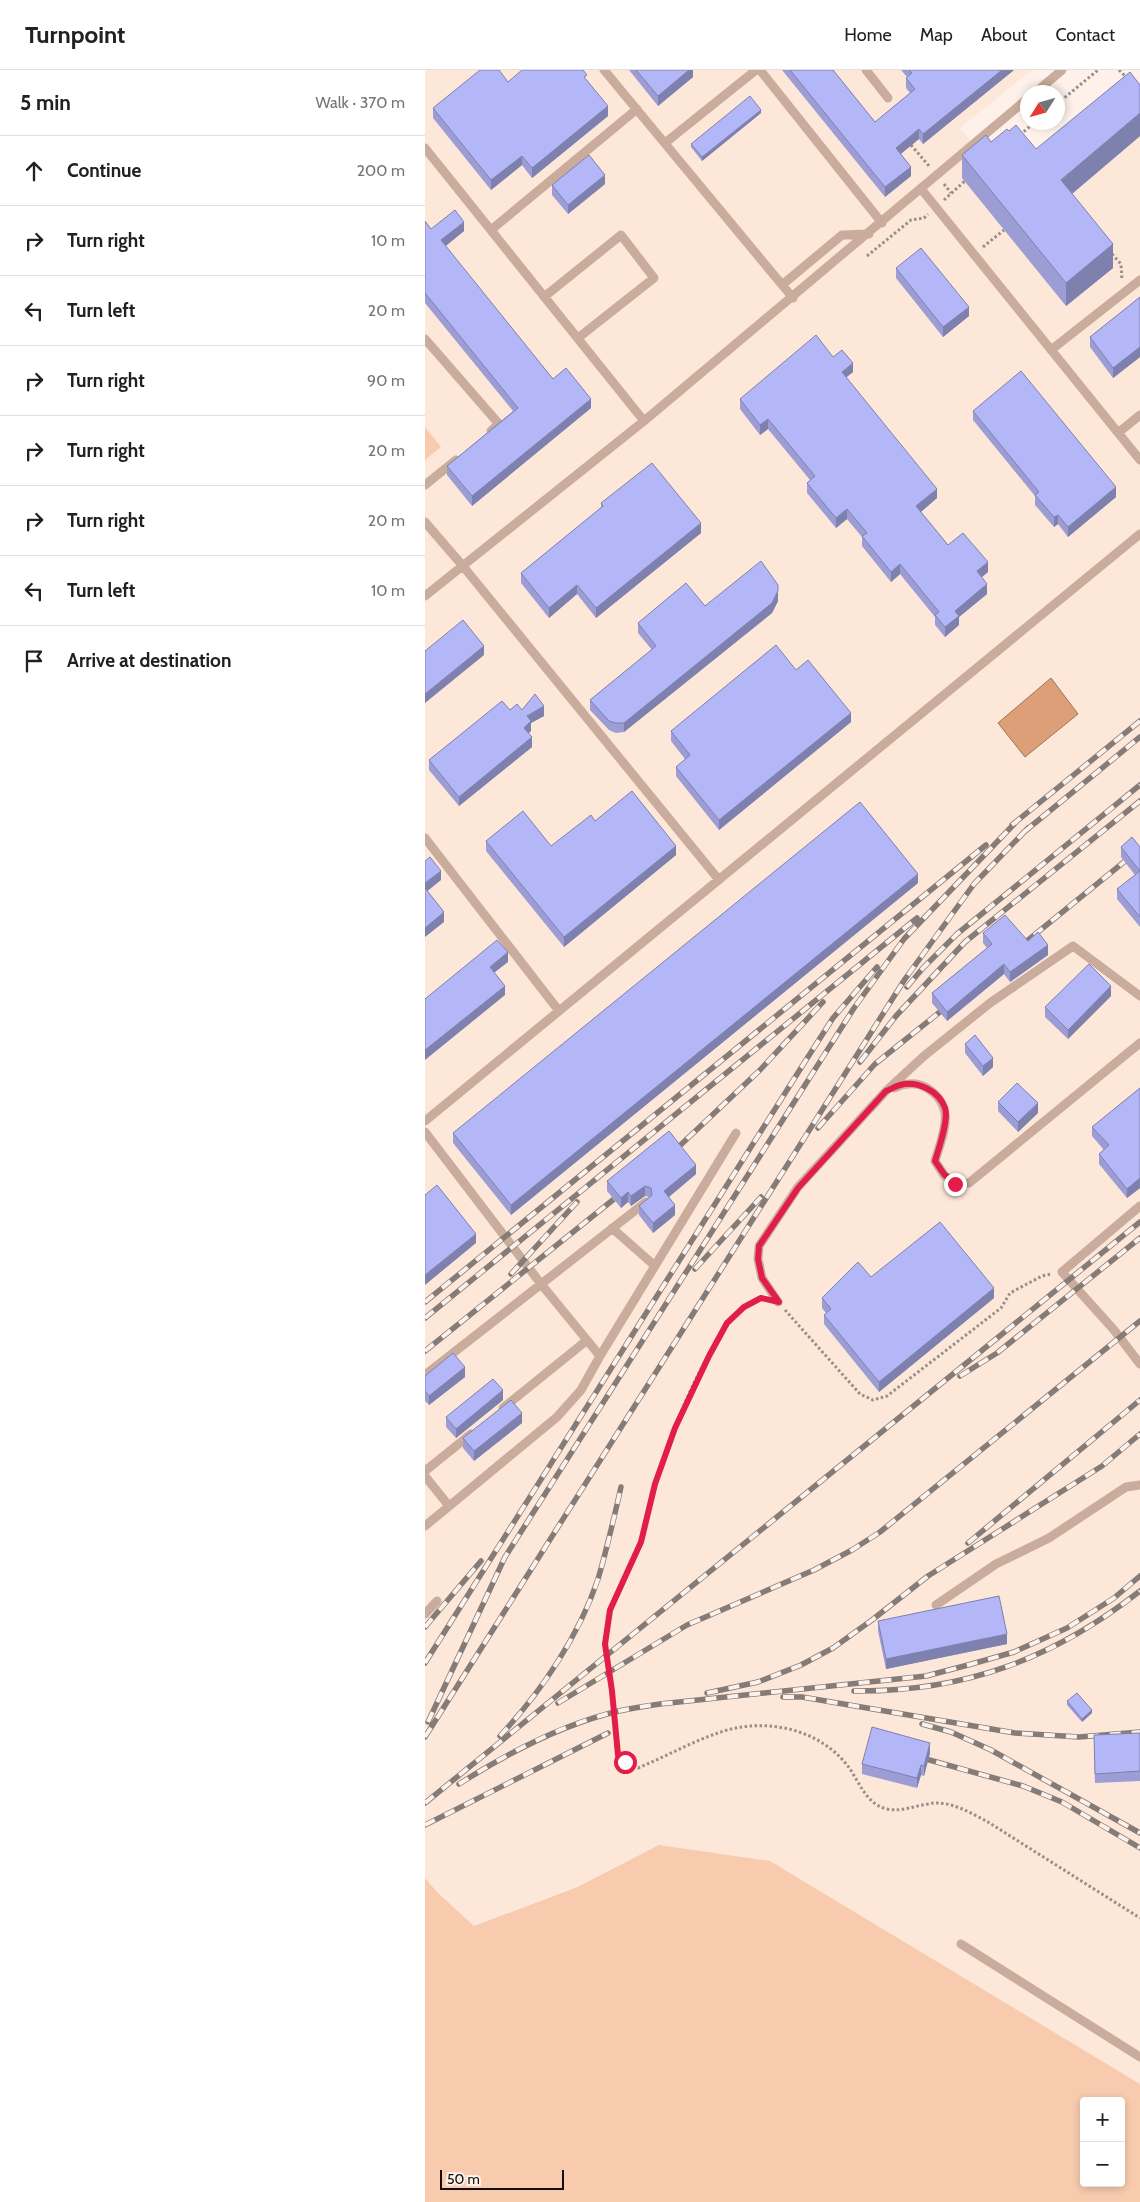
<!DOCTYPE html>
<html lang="en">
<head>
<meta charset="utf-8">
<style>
  body { margin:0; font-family:Cabin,sans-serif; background:#f6f6f6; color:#202124 }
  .controls { position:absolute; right:15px; bottom:15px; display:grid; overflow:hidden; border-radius:5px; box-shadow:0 2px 8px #0003 }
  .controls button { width:45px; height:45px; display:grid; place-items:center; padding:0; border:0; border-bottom:1px solid #e0e0e0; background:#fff; color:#202124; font:25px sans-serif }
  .compass { position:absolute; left:595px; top:15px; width:45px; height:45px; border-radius:50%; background:#fff; box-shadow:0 2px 8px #0003; rotate:233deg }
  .scale { position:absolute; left:15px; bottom:12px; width:124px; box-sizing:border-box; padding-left:5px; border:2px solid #130e0b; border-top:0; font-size:14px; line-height:18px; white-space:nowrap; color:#130e0b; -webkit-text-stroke:4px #fdf1ea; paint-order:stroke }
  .stop { position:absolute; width:15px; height:15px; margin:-11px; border:4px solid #e11d48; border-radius:50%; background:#fff }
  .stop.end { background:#e11d48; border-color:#fff; box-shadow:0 1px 5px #0008 }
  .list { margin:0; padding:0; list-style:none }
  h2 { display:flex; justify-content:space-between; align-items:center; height:65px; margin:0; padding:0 20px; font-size:21px }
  h2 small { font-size:16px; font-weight:400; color:#757577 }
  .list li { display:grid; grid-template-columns:32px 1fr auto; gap:15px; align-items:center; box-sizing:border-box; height:70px; padding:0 20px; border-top:1px solid #e0e0e0 }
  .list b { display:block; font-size:19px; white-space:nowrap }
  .list em { font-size:16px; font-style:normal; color:#757577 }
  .icon { flex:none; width:28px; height:28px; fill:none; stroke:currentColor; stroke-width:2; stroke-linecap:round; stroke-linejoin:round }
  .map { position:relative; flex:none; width:715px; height:2132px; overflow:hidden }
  header { display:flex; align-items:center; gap:30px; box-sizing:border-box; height:70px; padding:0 25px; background:#fff; border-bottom:1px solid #e0e0e0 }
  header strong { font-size:24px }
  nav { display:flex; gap:28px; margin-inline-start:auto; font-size:18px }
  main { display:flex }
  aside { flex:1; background:#fff }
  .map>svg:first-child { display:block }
  .built { fill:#fde7d9 }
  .green { fill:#f8cbae; fill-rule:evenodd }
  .water { fill:#dc9f77; stroke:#a07457 }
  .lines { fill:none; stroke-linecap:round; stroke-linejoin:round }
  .path { stroke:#978e89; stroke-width:3; stroke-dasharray:2.5 2.5; stroke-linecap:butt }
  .service { stroke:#c9ac9b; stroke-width:9 }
  .rail-casing { stroke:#857c77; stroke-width:5.5 }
  .rail { stroke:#fdf1ea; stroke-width:4; stroke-dasharray:11; stroke-linecap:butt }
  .wall { fill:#9b9dd4 }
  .shaded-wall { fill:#7e80ad }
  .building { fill:#b4b7f7; stroke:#7e80ad }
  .route { stroke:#e11d48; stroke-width:6 }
</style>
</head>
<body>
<header>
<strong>Turnpoint</strong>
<nav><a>Home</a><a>Map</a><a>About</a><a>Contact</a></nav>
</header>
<main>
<aside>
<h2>5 min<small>Walk · 370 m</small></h2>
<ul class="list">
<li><svg class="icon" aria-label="ahead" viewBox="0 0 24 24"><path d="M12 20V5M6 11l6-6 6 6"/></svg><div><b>Continue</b></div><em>200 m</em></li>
<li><svg class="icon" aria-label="right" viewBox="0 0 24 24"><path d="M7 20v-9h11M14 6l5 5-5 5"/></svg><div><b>Turn right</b></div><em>10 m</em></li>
<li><svg class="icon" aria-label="left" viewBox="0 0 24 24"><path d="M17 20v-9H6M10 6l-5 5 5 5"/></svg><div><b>Turn left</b></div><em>20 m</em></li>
<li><svg class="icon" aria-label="right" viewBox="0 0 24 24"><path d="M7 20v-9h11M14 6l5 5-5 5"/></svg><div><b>Turn right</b></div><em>90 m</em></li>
<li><svg class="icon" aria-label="right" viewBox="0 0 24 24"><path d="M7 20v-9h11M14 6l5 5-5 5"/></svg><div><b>Turn right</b></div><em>20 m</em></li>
<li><svg class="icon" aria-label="right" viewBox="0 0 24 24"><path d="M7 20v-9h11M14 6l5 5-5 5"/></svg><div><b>Turn right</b></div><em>20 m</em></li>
<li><svg class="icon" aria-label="left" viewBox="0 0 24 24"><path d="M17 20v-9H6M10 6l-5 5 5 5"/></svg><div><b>Turn left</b></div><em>10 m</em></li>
<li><svg class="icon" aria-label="arrive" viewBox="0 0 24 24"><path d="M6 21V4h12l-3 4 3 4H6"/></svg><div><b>Arrive at destination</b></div></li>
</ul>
</aside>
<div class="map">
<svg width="715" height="2132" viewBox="0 0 715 2132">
  <rect width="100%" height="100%" fill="#fdf1ea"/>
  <path class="built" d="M0,0H607L535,58L566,95L611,102L715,38V2014L649,1975L234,1775L152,1816L49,1856L12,1822L0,1808Z"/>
  <path class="green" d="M0,357L16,377L0,390Z
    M234,1775L345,1791L715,2014V2132H0V1808L12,1822L49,1856L152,1817ZM659,2031H696V2113H659Z"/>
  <path class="water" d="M626,608L653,644L600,687L573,653Z"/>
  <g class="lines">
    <path class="path" d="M694,0L703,9
      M632,34L673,0
      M595,65L610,52
      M486,75L504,96
      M519,114L526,123
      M519,130L542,109
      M558,177L579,160
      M687,184L696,194L697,210
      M442,186L486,150L499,148L503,144
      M338,1229C293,1233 242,1373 230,1413C225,1433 223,1454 216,1473C202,1510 184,1528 180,1572C179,1587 185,1605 187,1620C190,1642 191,1663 193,1685L200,1692L213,1698C240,1687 266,1672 293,1663C337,1647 392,1657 422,1695C434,1710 440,1734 462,1739C476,1742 489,1736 503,1734C523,1729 546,1743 563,1752L715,1848
      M360,1240L435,1324L448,1330L462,1326L576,1238L585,1223L617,1206L626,1204"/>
    <path class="service" d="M179,0L368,228
      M335,0L457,153
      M441,0L463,28
      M611,22L637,0
      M240,73L331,0
      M0,78L219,351
      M497,120L715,390
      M66,160L212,39
      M357,215L417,165L444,164
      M119,227L196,165L229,208L153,268
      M0,269L74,354L66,361
      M626,280L715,210
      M693,363L715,345
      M0,415L31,390
      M0,452L37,495L294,810
      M0,526L219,351L602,29
      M0,768L134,941
      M469,1018C479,1013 492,1012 502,1018C532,1037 518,1063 510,1091L519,1105L530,1114L544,1113L715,973
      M0,1051L715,464
      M0,1062L116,1214L175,1286
      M715,1136L637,1202L689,1260L715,1294
      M187,1158L230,1196
      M353,1232L337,1208L333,1189L334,1176L373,1117L461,1021L499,986L565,933L648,876L715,926
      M0,1305L221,1132
      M78,1338L161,1271
      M0,1401L46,1364
      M0,1406L24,1436
      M0,1456L132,1347L156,1320L175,1286L311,1063
      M511,1535L571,1494L624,1468L701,1417L715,1415
      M0,1544L12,1531
      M536,1874L715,1987"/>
    <g class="rail-casing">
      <path id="rail" d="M587,755L715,651
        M599,762L715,667
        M592,879L715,779
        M482,917L498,898L532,864L715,715
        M435,992L471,946L540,872L715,731
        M393,1058L450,994L526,933
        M246,1084L335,1000L398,932
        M270,1199L336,1127
        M86,1204L152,1132
        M0,1232L561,775
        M0,1248L492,848
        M0,1281L199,1121
        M535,1306L572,1283L715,1168
        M543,1473L715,1330
        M0,1557L56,1491
        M0,1593L381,990L408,948L452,897
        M429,1621C540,1622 628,1589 715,1521
        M282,1623L333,1612L376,1595L408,1578L447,1550L503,1506L677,1396L715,1364
        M358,1627H377L590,1663L654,1667L715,1662
        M133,1633L262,1555L389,1500L427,1480L455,1462L715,1251
        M3,1652L80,1487L429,938L479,869L592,751
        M497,1654L526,1662L566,1680L715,1763
        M75,1666C116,1622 154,1566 173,1509C182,1479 189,1448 196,1417
        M0,1667L480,909L549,814L603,758
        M490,1686L598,1716L637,1732L715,1778
        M34,1714C83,1683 137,1654 194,1641C207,1638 221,1636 235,1634L501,1606L543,1595L589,1582L642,1558L689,1528L715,1506
        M0,1733L715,1152
        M0,1755L183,1663"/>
    </g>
    <use href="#rail" class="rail"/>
  </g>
  <path class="wall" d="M204,0H268V7L233,36Z
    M357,0H408L450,52L485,23L481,18V8L482,7L476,0H589L498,74L494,69L475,84L486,106L460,127Z
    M162,10L183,46L107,108L97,95L66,120L8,48V38L83,12Z
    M336,43L277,91L266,77V74Z
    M584,61L611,79L715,66L647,124L688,198L641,236L537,108V85L566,72Z
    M180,114L143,144L127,125V115Z
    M0,151L6,159L39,161L20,176L128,309L166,338L47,436L22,405V396L88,341L0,233Z
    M471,198L544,246L518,267L471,208Z
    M715,227V287L688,308L665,277V267Z
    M408,287L428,302L421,307L512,428L496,442L523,475L563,502L557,507L562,524L534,547V555L520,567L510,555V547L475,504L466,512L437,476V467L422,449L411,458L382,423V413L385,410L343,359L335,365L315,339V329Z
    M548,341L691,427L643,467L633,454L629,457L610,435V426L548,350Z
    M176,433L276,463L171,548L152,524L124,548L96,513V503L176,438Z
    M353,531L347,543L199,662L191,663L184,660L165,640V630L227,580L213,563V553L280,536Z
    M371,600L426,652L294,760L251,706V697L260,689L246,671V661Z
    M85,640L119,646L106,653V661L104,663L107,677L34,736L4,700V690Z
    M170,751L251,785L139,877L61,781V771L126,776Z
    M696,777H715V857L692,829V819L710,805L696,787Z
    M493,813L86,1145L28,1073V1063Z
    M558,863L603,871L623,885L585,912L579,904L522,951L507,933V923L562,878L558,873Z
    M686,926L643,969L620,947V937Z
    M540,974L568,997L558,1006L540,983Z
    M715,1018V1118L702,1128L674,1094V1084L679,1080L667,1066V1057Z
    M573,1032L613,1043L593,1062L573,1041Z
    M271,1104L244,1127L250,1145L228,1163L214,1145V1136L224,1127L220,1126L206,1136L203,1132L196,1138L182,1121V1111Z
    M446,1207L569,1228L454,1322L399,1254V1245L401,1243L397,1238V1228Z
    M0,1306L40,1307L4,1335L0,1331Z
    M78,1330L31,1368L21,1357V1347Z
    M97,1353L49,1391L38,1378V1368Z
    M453,1551L582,1574L461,1599L453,1561Z
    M642,1631L667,1643L657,1652L642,1635Z
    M715,1663V1711L670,1713L669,1674Z
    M505,1683L499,1706L496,1705L492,1718L437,1704V1694Z"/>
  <path class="shaded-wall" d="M264,0H268V7L233,36V26Z
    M577,0H589L498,74V64Z
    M183,36V46L107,108V98Z
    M336,40V43L277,91V87Z
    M715,43V66L636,133V110Z
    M494,59V69L471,88V78Z
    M97,86V95L66,120V110Z
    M486,97V106L460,127V117Z
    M180,105V114L143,144V135Z
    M39,152V161L16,180V170Z
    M688,174V198L641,236V213Z
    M544,237V246L518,267V257Z
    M715,277V287L688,308V298Z
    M428,293V302L417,311V302Z
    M166,329V338L47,436V426Z
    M343,349V359L335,365V355Z
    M691,417V427L643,467V457Z
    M512,419V428L491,446V436Z
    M422,439V449L411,458V448Z
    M633,445V454L629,457V447Z
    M276,453V463L171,548V538Z
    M563,492V502L552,511V501Z
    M475,494V504L466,512V502Z
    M562,514V524L534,547V555L520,567V557L530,541Z
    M152,515V524L124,548V538Z
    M353,521V531L347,543L199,662V653Z
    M59,576V585L0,633V624Z
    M119,636V646L106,653V661L99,667V658L102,646Z
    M426,643V652L294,760V750Z
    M107,667V677L34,736V727Z
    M251,776V785L139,877V867Z
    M16,801V810L0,823V813Z
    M493,804V813L86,1145V1135Z
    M19,842V852L0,867V858Z
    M623,875V885L585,912V902Z
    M83,882V892L65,906V897Z
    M579,894V904L522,951V942Z
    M80,916V925L0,990V980Z
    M686,916V926L643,969V960Z
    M568,988V997L558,1006V996Z
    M613,1033V1043L593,1062V1052Z
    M271,1095V1104L239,1131V1121Z
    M715,1108V1118L702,1128V1119Z
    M220,1116V1126L206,1136V1126Z
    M203,1122V1132L196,1138V1128Z
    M250,1135V1145L228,1163V1153Z
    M51,1164V1173L0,1215V1205Z
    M569,1218V1228L454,1322V1312Z
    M40,1297V1307L4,1335V1326Z
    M78,1320V1330L31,1368V1359Z
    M97,1343V1353L49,1391V1381Z
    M582,1564V1574L461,1599V1589Z
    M667,1640V1643L657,1652V1649Z
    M505,1673V1683L499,1706V1696Z
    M496,1695V1705L492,1718V1708Z"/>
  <path class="building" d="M55,0H74L83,12L97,0H158L162,5L159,7L183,36L107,98L97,86L66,110L8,38Z
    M211,0H264L233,26Z
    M365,0H408L450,52L490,19L481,8L487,3L484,0H577L498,64L494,59L471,78L486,97L460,117Z
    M705,2L715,15V43L636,110L688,174L641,213L537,85L561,65L566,72L582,59L584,61L591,55L611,79Z
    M325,26L336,40L277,87L266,74Z
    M164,85L180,105L143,135L127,115Z
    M30,140L39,152L16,170L128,309L141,298L166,329L47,426L22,396L93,338L0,223V151L6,159Z
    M496,178L544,237L518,257L471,198Z
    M715,227V277L688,298L665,267Z
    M391,265L408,287L417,280L428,293L417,302L512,419L491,436L523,475L538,463L563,492L552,501L562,514L530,541L534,546L520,557L510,545L514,542L475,494L466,502L437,466L442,463L422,439L411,448L382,413L390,406L343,349L335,355L315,329Z
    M596,301L691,417L643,457L633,445L629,447L610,425L614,422L548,341Z
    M227,393L276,453L171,538L152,515L124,538L96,503L178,436L176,433Z
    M336,491L353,515V521L347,533L199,653H191L184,651L165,630L231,576L213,553L261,513L280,536Z
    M38,550L59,576L0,624V581Z
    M351,575L371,600L383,590L426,643L294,750L251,697L265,685L246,661Z
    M110,624L119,636L102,646L106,651L99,658L107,667L34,727L4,690L77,631L85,640L92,634L97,640Z
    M207,721L251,776L139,867L61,771L98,741L126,776L166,745L170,751Z
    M435,732L493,804L86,1135L28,1063Z
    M707,767L715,777V847L692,819L715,801L696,777Z
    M5,787L16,801L0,813V791Z
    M0,818L19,842L0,858Z
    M580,845L603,871L613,862L623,875L585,902L579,894L522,942L507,923L567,874L558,863Z
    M72,870L83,882L65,897L80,916L0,980V929Z
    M664,894L686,916L643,960L620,937Z
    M550,965L568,988L558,996L540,974Z
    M592,1013L613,1033L593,1052L573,1032Z
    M715,1018V1108L702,1119L674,1084L684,1075L667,1057Z
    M244,1061L271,1095L239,1121L250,1135L228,1153L214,1136L227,1125L226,1118L220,1116L206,1126L203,1122L196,1128L182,1111Z
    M12,1115L51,1164L0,1205V1125Z
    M515,1152L569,1218L454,1312L399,1245L406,1239L397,1228L433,1192L446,1207Z
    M28,1283L40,1297L4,1326L0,1321V1306Z
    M68,1309L78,1320L31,1359L21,1347Z
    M86,1330L97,1343L49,1381L38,1368Z
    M574,1526L582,1564L461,1589L453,1551Z
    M652,1623L667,1640L657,1649L642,1631Z
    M447,1657L505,1673L499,1696L496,1695L492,1708L437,1694Z
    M715,1663V1701L670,1704L669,1665Z"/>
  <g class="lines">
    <path class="route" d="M200,1692L193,1685L187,1621L180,1574L185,1540L216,1472L230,1414L250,1358L284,1286L302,1253L319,1237L336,1228L354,1232L337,1208L333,1189L334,1176L373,1118L461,1021C466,1019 471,1016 475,1015C492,1010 514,1021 520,1038C524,1049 514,1078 510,1091L519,1104L530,1114"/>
  </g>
</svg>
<div class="controls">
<button>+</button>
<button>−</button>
</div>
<svg class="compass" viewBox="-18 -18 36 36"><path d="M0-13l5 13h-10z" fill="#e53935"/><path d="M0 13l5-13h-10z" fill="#757577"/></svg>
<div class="scale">50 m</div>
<div class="stop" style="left:200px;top:1692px"></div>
<div class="stop end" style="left:530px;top:1114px"></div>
</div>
</main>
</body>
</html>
